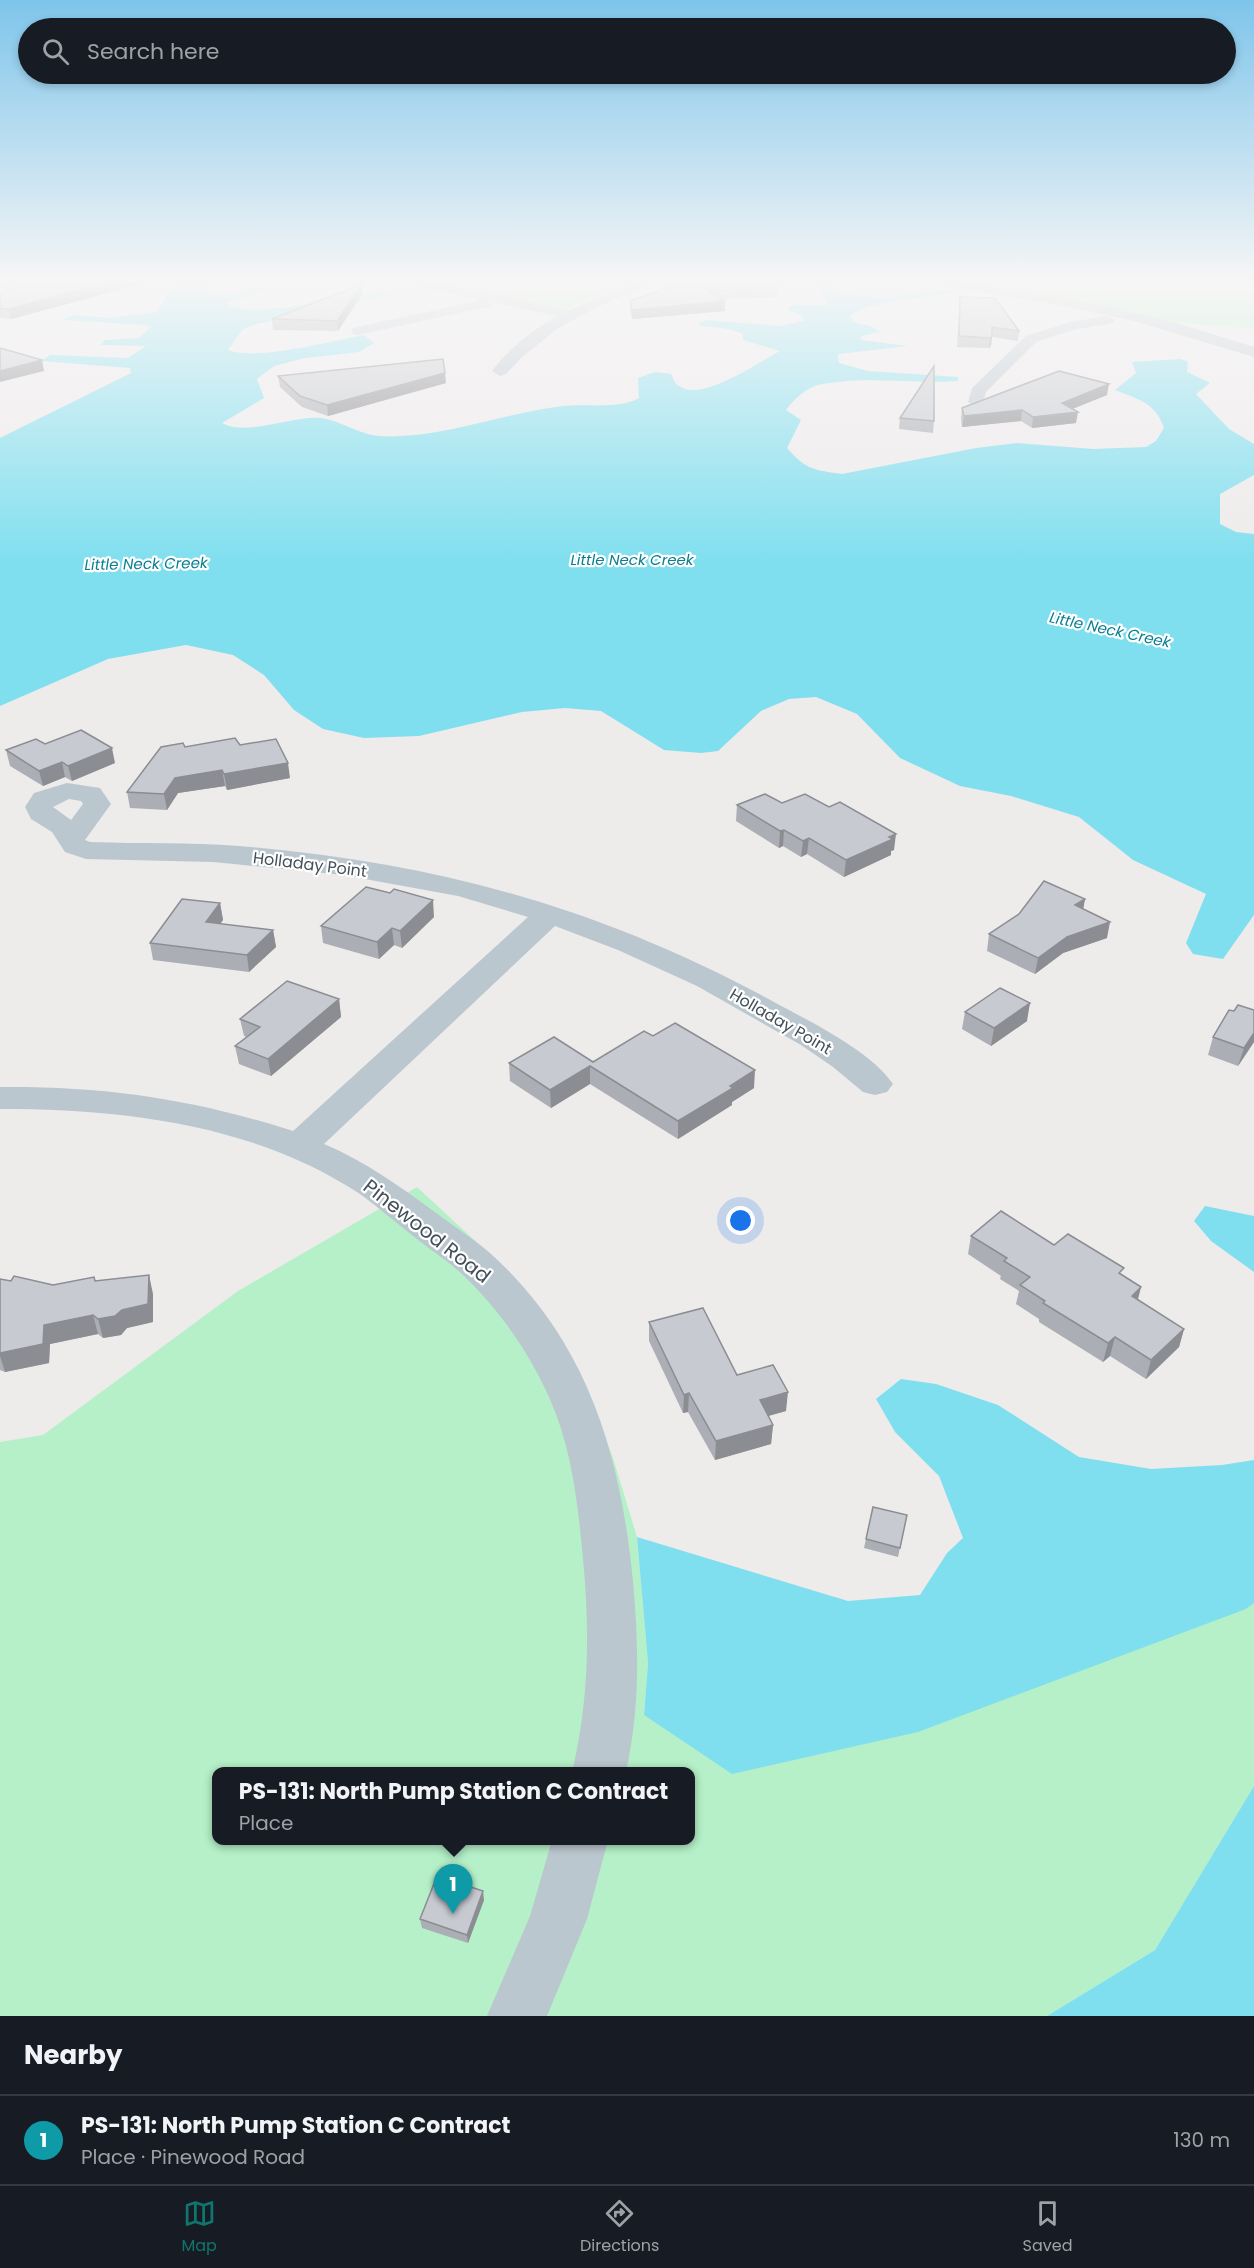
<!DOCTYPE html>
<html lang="en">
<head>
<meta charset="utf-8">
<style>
  body { margin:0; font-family:Poppins,sans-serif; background:#20242c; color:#f1f3f6 }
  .you { position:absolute; left:741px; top:1221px; width:21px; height:21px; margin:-15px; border:4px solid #fff; border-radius:50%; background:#1a73e8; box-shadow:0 0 0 9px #1a73e833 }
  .badge { display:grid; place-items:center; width:39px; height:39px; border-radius:50%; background:#0f766e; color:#fff; font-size:20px; font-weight:700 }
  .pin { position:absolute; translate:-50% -50px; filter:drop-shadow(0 2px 3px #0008) }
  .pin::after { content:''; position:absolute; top:32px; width:21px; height:18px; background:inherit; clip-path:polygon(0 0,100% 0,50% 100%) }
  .popup { position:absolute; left:212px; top:1767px; width:483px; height:78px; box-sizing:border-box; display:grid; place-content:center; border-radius:12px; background:#171b24; filter:drop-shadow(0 2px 4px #0005); font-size:20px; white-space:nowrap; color:#9ea1a6 }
  .popup b { font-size:22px; color:#f1f3f6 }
  .popup::after { content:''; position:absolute; left:50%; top:100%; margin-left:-12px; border:12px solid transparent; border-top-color:#171b24 }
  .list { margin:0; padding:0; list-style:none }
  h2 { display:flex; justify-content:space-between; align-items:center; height:78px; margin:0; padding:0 24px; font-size:26px }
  h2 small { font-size:20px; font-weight:400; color:#9ea1a6 }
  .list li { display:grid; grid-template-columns:39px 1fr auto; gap:18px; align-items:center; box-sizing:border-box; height:90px; padding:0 24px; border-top:2px solid #363941 }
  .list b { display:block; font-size:22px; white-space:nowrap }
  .list p { margin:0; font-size:20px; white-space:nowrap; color:#9ea1a6 }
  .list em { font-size:20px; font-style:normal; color:#9ea1a6 }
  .icon { flex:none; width:33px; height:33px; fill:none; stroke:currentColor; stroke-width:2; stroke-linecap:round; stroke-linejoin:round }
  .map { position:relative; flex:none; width:1254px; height:2016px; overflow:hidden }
  .search { position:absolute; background:#171b24; box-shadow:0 3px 9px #0003; left:18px; right:18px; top:18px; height:66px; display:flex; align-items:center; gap:15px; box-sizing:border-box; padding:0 21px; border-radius:33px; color:#9ea1a6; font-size:22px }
  .sheet { height:168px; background:#171b24 }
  nav { display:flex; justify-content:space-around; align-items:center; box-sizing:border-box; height:84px; border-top:2px solid #363941; background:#171b24; font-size:16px; color:#9ea1a6 }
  nav a { display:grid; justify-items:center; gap:3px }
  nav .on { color:#0f766e }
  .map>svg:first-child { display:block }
  .green { fill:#b5f0c8; fill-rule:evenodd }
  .water { fill:#80dfef }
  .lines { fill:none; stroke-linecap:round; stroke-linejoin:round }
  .minor { fill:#bbc7cf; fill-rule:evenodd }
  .wall { fill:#abaeb4 }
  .shaded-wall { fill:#8b8d92 }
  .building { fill:#c7cad1; stroke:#8b8d92; stroke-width:1.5 }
  .labels { text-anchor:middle; stroke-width:4.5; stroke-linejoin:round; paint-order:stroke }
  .far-water-label { font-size:15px; font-style:italic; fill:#087f92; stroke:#fff }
  .street-label { font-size:16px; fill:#435059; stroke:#fff }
  .near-street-label { font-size:20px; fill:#435059; stroke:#fff }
</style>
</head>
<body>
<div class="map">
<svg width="1254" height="2016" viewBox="0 0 1254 2016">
  <rect width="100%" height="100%" fill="#eeebeb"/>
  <path class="green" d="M417,280H637L566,309Z
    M941,280H1161L1254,292V329L1146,320Z
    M417,1187L500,1264L586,1387L613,1458L637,1537L648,1663L644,1715L1246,1609L1254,1603V1786L1155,1950L1047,2016H0V1442L43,1435L238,1291ZM216,1772H690V1840H216Z"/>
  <path class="water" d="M176,280H212L209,290C221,303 260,282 279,286L226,303C251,321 345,296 377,291L394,292L395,294L256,324L242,330L228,350C256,361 332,341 364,335L374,343L359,352L305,358L274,366L257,379L264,398L222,423C247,437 293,415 321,418C341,421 359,434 378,436C440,440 502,413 563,406C587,403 618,410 639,398L638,378L655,372L671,374C673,378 675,384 679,386C700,403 759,362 780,351L743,340V334L729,329L702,326L698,323L707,320L780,326L803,321L802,315L787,310L792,305H828L821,293L806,280H838L835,290C854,295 873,299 892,297C911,295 936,286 955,292C933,298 862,301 851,316L853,322L873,327L880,332L861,336V340L908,346L838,354L839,363L868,371L958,377V381C912,384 863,375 818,385C806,388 793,400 786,410L801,420L787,448C806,470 814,470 842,474L976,448L1017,443L1093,449L1146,447L1156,441L1164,428C1156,403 1138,399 1115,390L1136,373L1132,362L1181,359L1188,362L1187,372L1210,383L1196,394L1229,429L1254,444V475L1220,494V524L1236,532L1254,534V915L1223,959L1193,954L1186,943L1206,894L1133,860L1079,817L1011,796L960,786L900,758L857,714L816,697L789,699L761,711L718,751L701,753L664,750L601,711L565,708L522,712L419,736L364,738L323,729L294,710L264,675L233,655L186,645L108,659L0,706V438L131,373L130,368L42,361L50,355L128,358L146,346L101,345L104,340L139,338L151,327L146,325L62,320L74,315L110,318L157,312Z
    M1205,1206L1254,1216V1272L1211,1241L1194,1221Z
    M901,1379L936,1384L998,1405L1079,1457L1151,1469L1222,1465L1254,1460V1603L1246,1609L918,1732L732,1774L644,1715L648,1663L637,1537L848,1601L920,1595L947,1553L963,1538L939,1476L895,1432L876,1399Z
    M1254,1786V2016H1047L1155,1950Z"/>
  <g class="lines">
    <path class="minor" d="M401,280H428L569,310L641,280H661L595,308L557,329L522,357L506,374L500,376L492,371C509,348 533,330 557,316L492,302L491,306L486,307L358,335L353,334L351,331L353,328L481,300L408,284Z
      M924,280H958L1094,304L1180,324L1254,347V357L1134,321L1054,304L931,284Z
      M1108,316L1115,320L1113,323L1073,330L1036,342L986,392L982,406L976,407L968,402L972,388L1026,336L1070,322Z
      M67,783L100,788L111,804L85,840L90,842C140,844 189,842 239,846C438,863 599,907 774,1002C809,1021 871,1051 893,1084L887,1092L875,1095L863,1092L833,1067L801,1045L697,986L618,950L555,926L324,1144C367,1162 402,1188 439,1215C456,1228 474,1239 490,1253C588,1341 621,1456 633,1582C639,1646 640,1708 626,1772H572C589,1702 590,1631 583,1559C578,1505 572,1448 549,1397C529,1352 498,1308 462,1274C447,1260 429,1249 413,1236C395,1222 378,1207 360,1194C254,1124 123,1109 0,1109V1087C105,1086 193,1099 293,1131L528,917L458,896L343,875L213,862L86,859L65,852L52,832L31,819L25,807L34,793ZM69,799L81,801L83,804L71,820L53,807Z
      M552,1840H608L587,1919L547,2016H487L530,1916Z"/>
  </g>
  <path class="wall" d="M37,280H156L11,319L0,318V292Z
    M690,280L778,287L777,297L722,299L725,301V311L632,319L630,310V301Z
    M362,284V294L338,331L273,330L272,319Z
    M960,297L1019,331L1018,341L992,337L991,346L989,348L957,347Z
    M278,376L446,383L328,416L302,407L280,387Z
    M1107,395L1072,409L1076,423L1032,428L1021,421L962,427L961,419L962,408Z
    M900,418L934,421L933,433L899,429Z
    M45,744L115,763L72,781L65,777L43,786L10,766L6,750Z
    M240,745L290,778L227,790L225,786L178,793L167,810L130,808L127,792Z
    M782,803L894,850L891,851V855L844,877L807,854L801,857L783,846L779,848L736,821L737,805Z
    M1085,899L1083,909L1107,938L1063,953L1035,974L987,951L989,934Z
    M220,903L223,920L220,924L273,930L276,947L249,972L153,960L150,943Z
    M434,917L402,948L394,945L379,959L323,943L321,926Z
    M339,999L341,1017L271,1076L239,1064L235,1046L247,1037L244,1036L240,1019Z
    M1254,1010V1042L1238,1066L1208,1055L1213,1037L1234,1011Z
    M965,1012L1027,1021L991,1046L962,1029Z
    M653,1036L754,1088L732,1102V1105L678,1139L590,1084L551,1108L510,1081L509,1063L593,1062Z
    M971,1236L1054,1245L1123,1275L1141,1287L1138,1300L1184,1329L1179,1347L1146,1379L1110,1356L1103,1362L1039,1322V1319L1016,1304L1019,1291L1000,1279L1001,1276L968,1254Z
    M0,1279L11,1281L53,1285L95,1281L153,1294V1322L127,1328L121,1335L103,1338L98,1334L50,1344L49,1363L5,1372L0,1370Z
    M649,1322L737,1375L786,1411L768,1416L773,1425L771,1444L715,1460L688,1412L683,1413L649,1341Z
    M907,1515L898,1557L864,1548L866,1539Z
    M484,1900L468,1943L422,1928L420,1919Z"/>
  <path class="shaded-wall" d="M0,280H25L0,289Z
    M117,280H156L11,319L9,309Z
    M362,284V294L338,331L337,321Z
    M725,301V311L632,319V310Z
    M992,336L991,346L989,348L990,338Z
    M42,360L44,371L0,382V371Z
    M445,373L446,383L328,416L327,405Z
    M1109,384L1107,395L1060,414L1078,412L1076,423L1032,428L1033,417L1062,403Z
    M1022,410L1021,421L962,427L964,416Z
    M112,748L115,763L72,781L68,766Z
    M62,762L65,777L43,786L39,771Z
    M288,763L290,778L227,790L224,774Z
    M222,770L225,786L178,793L167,810L164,794L175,778Z
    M784,830L783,846L779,848L780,831Z
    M896,834L894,850L891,851V855L844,877L846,860Z
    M809,838L807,854L801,857L803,841Z
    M1085,899L1082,915L1075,905Z
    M433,900L434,917L402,948L400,931Z
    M220,903L223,920L209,939L206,922Z
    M1110,922L1107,938L1063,953L1035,974L1038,958L1067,937Z
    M392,928L394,945L379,959L377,942Z
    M273,930L276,947L249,972L247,955Z
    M339,999L341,1017L271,1076L268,1059Z
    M1030,1003L1027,1021L991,1046L994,1028Z
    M1254,1033V1042L1238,1066L1244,1048Z
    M590,1066V1084L551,1108L550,1090Z
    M755,1070L754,1088L732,1102V1105L678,1139V1121Z
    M149,1275L153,1294V1322L127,1328L121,1335L103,1338L98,1319Z
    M1141,1287L1136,1305L1132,1296Z
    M93,1315L98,1334L50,1344L49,1363L5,1372L0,1356V1353L44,1325Z
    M1184,1329L1179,1347L1146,1379L1151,1360Z
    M1115,1337L1110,1356L1103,1362L1108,1343Z
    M788,1392L786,1411L758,1419L760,1400Z
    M689,1393L688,1412L683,1413L684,1395Z
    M773,1425L771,1444L715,1460L716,1441Z
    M483,1891L484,1900L468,1943L467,1935Z"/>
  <path class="building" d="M37,280H117L9,309L0,308V292Z
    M690,280H769L778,287L709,291L725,301L632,310L630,301Z
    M362,284L337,321L272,319Z
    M960,297L995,298L1019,331L992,327V336L990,338L959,336Z
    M0,348L42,360L0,371Z
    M443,359L445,373L327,405L300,396L278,376Z
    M934,366V421L900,418Z
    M1059,371L1109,384L1062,403L1078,412L1033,417L1022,410L964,416L962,408Z
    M81,730L112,748L68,766L62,762L39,771L6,750L36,739L45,744Z
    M235,738L240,745L276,739L288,763L224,774L222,770L175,778L164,794L127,792L161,747L183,743L185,747Z
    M765,794L782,803L805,794L829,807L840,802L896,834L889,837L893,839L846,860L809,838L803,841L784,830L780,831L737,805Z
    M1044,881L1085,899L1075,905L1110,922L1067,937L1038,958L989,934L1019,914Z
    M366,887L390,893L394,889L433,900L400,931L392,928L377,942L321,926Z
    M182,899L220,903L206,922L273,930L247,955L150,943Z
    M287,981L339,999L268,1059L235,1046L260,1027L240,1019Z
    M1000,988L1030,1003L994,1028L965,1012Z
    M1238,1005L1254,1010V1033L1244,1048L1213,1037L1229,1010L1234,1011Z
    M675,1023L755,1070L730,1086L733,1088L678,1121L590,1066L550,1090L509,1063L554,1037L593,1062L644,1031L653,1036Z
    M1001,1211L1054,1245L1068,1234L1124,1268L1119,1273L1141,1287L1132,1296L1184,1329L1151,1360L1115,1337L1108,1343L1043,1303L1045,1301L1020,1285L1030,1277L1004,1261L1007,1258L971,1236Z
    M149,1275L148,1304L122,1310L115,1316L98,1319L93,1315L44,1325L43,1344L0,1353V1279L11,1281L14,1276L53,1285L94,1277L95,1281Z
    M703,1308L737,1375L773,1365L788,1392L760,1400L773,1425L716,1441L689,1393L684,1395L649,1322Z
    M873,1507L907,1515L900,1548L866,1539Z
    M437,1876L483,1891L467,1935L420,1919Z"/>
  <linearGradient id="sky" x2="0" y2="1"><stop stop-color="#7ec5eb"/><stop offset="0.5" stop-color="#f7f6f6"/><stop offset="1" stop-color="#f7f6f6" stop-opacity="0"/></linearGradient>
  <rect width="1254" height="562" fill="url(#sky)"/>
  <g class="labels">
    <g class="far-water-label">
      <text x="632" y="565">Little Neck Creek</text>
      <text transform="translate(146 564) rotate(-1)" y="5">Little Neck Creek</text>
      <text transform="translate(1110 630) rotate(12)" y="5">Little Neck Creek</text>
    </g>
    <g class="street-label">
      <text transform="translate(310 864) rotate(7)" y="6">Holladay Point</text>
      <text transform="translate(781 1021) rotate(30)" y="6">Holladay Point</text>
    </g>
    <g class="near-street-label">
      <text transform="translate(427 1231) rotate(38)" y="7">Pinewood Road</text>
    </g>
  </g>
</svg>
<div class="you"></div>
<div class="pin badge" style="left:453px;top:1914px;background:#0f9aa8">1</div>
<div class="popup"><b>PS-131: North Pump Station C Contract</b>Place</div>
<div class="search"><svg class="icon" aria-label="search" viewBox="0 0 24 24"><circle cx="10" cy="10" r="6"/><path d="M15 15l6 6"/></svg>Search here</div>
</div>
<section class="sheet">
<h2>Nearby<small></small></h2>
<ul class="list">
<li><span class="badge" style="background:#0f9aa8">1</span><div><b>PS-131: North Pump Station C Contract</b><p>Place · Pinewood Road</p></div><em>130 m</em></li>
</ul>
</section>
<nav>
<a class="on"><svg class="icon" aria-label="map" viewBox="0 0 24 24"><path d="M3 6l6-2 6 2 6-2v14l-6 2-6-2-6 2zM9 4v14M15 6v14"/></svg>Map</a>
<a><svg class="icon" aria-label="directions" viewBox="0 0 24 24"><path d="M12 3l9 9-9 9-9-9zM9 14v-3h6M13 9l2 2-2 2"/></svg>Directions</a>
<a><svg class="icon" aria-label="saved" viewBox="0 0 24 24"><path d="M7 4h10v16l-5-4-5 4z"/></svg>Saved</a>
</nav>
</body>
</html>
